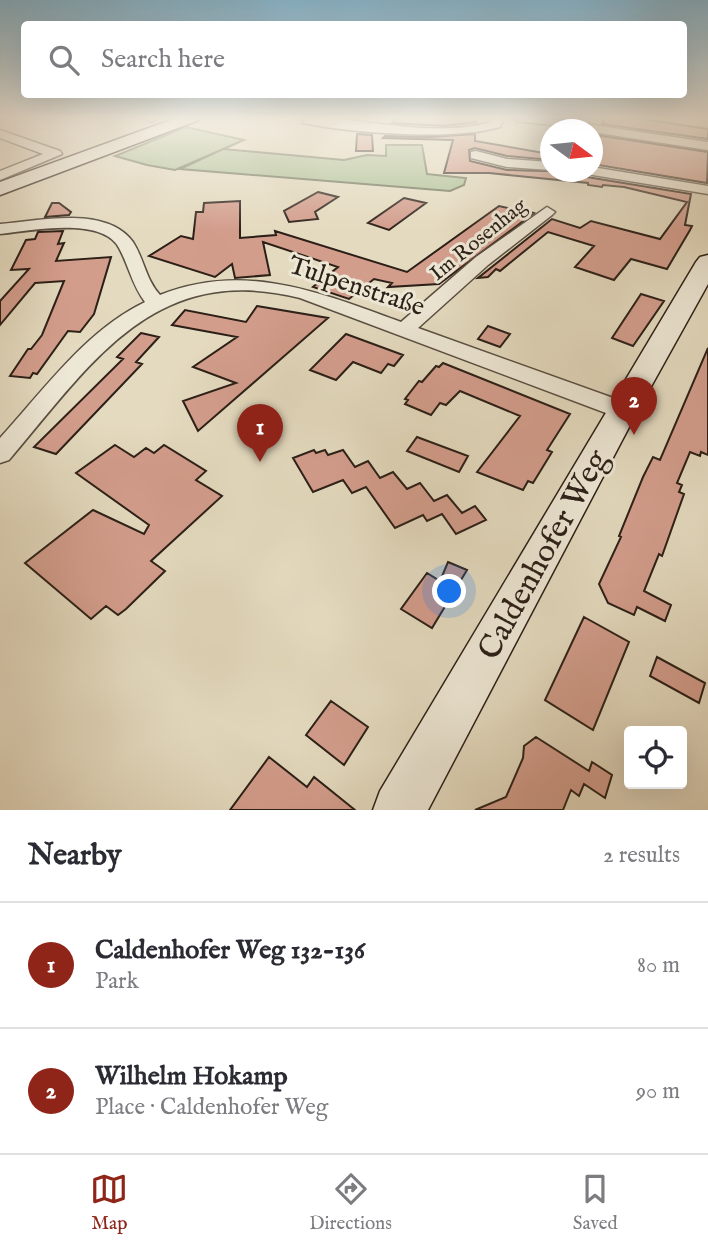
<!DOCTYPE html>
<html lang="en">
<head>
<meta charset="utf-8">
<style>
  body { margin:0; font-family:"IM FELL English",serif; background:#f2f2f3; color:#2b2b33 }
  .controls { position:absolute; right:21px; bottom:21px; display:grid; overflow:hidden; border-radius:7px; box-shadow:0 7px 28px #0002 }
  .controls button { width:63px; height:63px; display:grid; place-items:center; padding:0; border:0; border-bottom:2px solid #e1e1e2; background:#fff; color:#2b2b33; font:35px sans-serif }
  .compass { position:absolute; left:540px; top:119px; width:63px; height:63px; border-radius:50%; background:#fff; box-shadow:0 7px 28px #0002; rotate:105deg }
  .you { position:absolute; left:450px; top:592px; width:24px; height:24px; margin:-18px; border:5px solid #fff; border-radius:50%; background:#1a73e8; box-shadow:0 0 0 10px #1a73e833 }
  .badge { display:grid; place-items:center; width:46px; height:46px; border-radius:50%; background:#8f2418; color:#fff; font-size:23px; font-weight:700 }
  .pin { position:absolute; translate:-50% -58px; filter:drop-shadow(0 2px 4px #0008) }
  .pin::after { content:''; position:absolute; top:37px; width:24px; height:21px; background:inherit; clip-path:polygon(0 0,100% 0,50% 100%) }
  .list { margin:0; padding:0; list-style:none }
  h2 { display:flex; justify-content:space-between; align-items:center; height:91px; margin:0; padding:0 28px; font-size:30px }
  h2 small { font-size:23px; font-weight:400; color:#7c7c81 }
  .list li { display:grid; grid-template-columns:46px 1fr auto; gap:21px; align-items:center; box-sizing:border-box; height:126px; padding:0 28px; border-top:2px solid #e1e1e2 }
  .list b { display:block; font-size:26px; white-space:nowrap }
  .list p { margin:0; font-size:23px; white-space:nowrap; color:#7c7c81 }
  .list em { font-size:23px; font-style:normal; color:#7c7c81 }
  .icon { flex:none; width:38px; height:38px; fill:none; stroke:currentColor; stroke-width:2; stroke-linecap:round; stroke-linejoin:round }
  .map { position:relative; flex:none; width:708px; height:810px; overflow:hidden }
  .search { position:absolute; background:#fff; box-shadow:0 7px 28px #0002; left:21px; right:21px; top:21px; height:77px; display:flex; align-items:center; gap:18px; box-sizing:border-box; padding:0 24px; border-radius:7px; color:#7c7c81; font-size:26px }
  .sheet { height:343px; background:#fff }
  nav { display:flex; justify-content:space-around; align-items:center; box-sizing:border-box; height:98px; border-top:2px solid #e1e1e2; background:#fff; font-size:19px; color:#7c7c81 }
  nav a { display:grid; justify-items:center; gap:4px }
  nav .on { color:#8f2418 }
  .map>svg:first-child { display:block }
  .green { fill:#aec196; stroke:#6c7056; stroke-width:2 }
  .building { fill:#d39d8c; stroke:#2b1f17; stroke-width:2 }
  .lines { fill:none; stroke-linecap:round; stroke-linejoin:round }
  .street-casing { stroke:#594e41; stroke-width:3 }
  .secondary-casing { stroke:#2b1f17; stroke-width:3 }
  .street { fill:#ede7d5; fill-rule:evenodd }
  .secondary { fill:#ede7d5; fill-rule:evenodd }
  .labels { text-anchor:middle; stroke-width:6; stroke-linejoin:round; paint-order:stroke }
  .far-street-label { font-size:21px; fill:#2b1f17; stroke:#ede7d5 }
  .street-label { font-size:26px; fill:#2b1f17; stroke:#ede7d5 }
  .near-street-label { font-size:32px; fill:#2b1f17; stroke:#ede7d5 }
</style>
</head>
<body>
<div class="map">
<svg width="708" height="810" viewBox="0 0 708 810">
  <rect width="100%" height="100%" fill="#e4dabf"/>
  <filter id="stains"><feTurbulence type="fractalNoise" baseFrequency=".00286" numOctaves="4"/><feColorMatrix values="0 0 0 0 .2 0 0 0 0 .09 0 0 0 0 .02 0 0 0 .5 -.17"/></filter>
  <radialGradient id="worn" r=".72"><stop offset=".6" stop-color="#630" stop-opacity="0"/><stop offset="1" stop-color="#630" stop-opacity=".3"/></radialGradient>
  <path class="green" d="M186,127L244,140L175,170L147,165L115,156Z
    M386,145H422L427,174L466,178L464,185L450,191L180,169L223,149L344,160L367,155L386,156Z"/>
  <path class="building" d="M396,117H477L476,122L445,126L392,123Z
    M605,117H630L708,129V139L602,124Z
    M357,134L372,135L373,151H356Z
    M475,134V141L550,154V160L507,156L475,148L469,150L470,161L507,170L583,172L587,177L691,194L685,225L692,226L690,230L667,269L631,259L614,280L575,267L594,246L548,232L500,271L496,269L488,277L478,278L552,219L580,228L591,221L660,239L687,202L624,187L603,185L602,187L588,185V183L489,173H444L453,140L383,138L385,136L430,137Z
    M596,135L708,152L707,183L592,164V142Z
    M318,192L338,197L315,212L318,219L289,222L284,211Z
    M404,198L426,203L389,230L368,223Z
    M240,201V238L276,235L275,231L407,272L499,206L512,209L516,207L534,213L439,284L388,287L392,283L374,279L349,299L313,287L338,267L263,242L270,275L235,278L232,264L215,277L149,256L181,236L193,239L196,212H203L204,203Z
    M52,203H59L71,212L69,215L45,217Z
    M63,231L58,244L64,243L56,261L111,257L94,314L80,332L68,331L37,374L33,373L30,378L10,376L28,349H31L42,335L64,281L35,283L0,325V301L29,269L11,270L26,240L35,239L38,232Z
    M641,294L664,301L633,346L612,338Z
    M257,306L328,318L198,431L183,401L236,383L193,367L237,337L172,325L185,310L246,322Z
    M488,326L510,334L500,347L478,339Z
    M141,333L159,337L136,362L142,364L56,454L34,447L123,359L117,357Z
    M346,334L403,355L394,366L388,364L381,373L353,362L336,380L310,370Z
    M708,348V455L701,452L700,456L690,452L677,483L682,485L679,492L684,494L662,556L659,554L644,591L671,605L665,621L637,607L634,615L608,603L599,584L621,537L619,536L643,477L653,457L660,460Z
    M443,363L570,414L547,450L552,452L533,483L528,481L523,490L477,472L520,416L460,391L446,405L440,403L431,415L405,404L408,400L405,399L419,381L422,382L436,366L439,367Z
    M256,413L271,437L254,443L241,418Z
    M417,437L468,456L459,472L407,451Z
    M115,445L134,457L146,448L154,453L164,445L206,471L196,480L222,496L151,561L165,571L126,609L118,615L106,606L91,619L25,563L93,510L144,534L149,525L76,473Z
    M314,450L316,453L325,450L328,455L343,450L355,467L368,461L380,478L393,472L407,489L420,483L434,501L447,495L462,513L475,506L486,520L456,534L442,514L427,521L423,515L395,528L366,487L352,493L343,480L313,492L293,458Z
    M448,562L467,570L432,628L401,609L427,573L440,581Z
    M584,617L629,642L593,730L545,700Z
    M657,657L705,683L699,703L650,676Z
    M331,701L368,727L344,765L306,735Z
    M536,737L589,771L592,762L612,775L605,798L584,784L579,796L571,790L563,810H475L506,797L523,758L524,746Z
    M269,757L307,787L314,777L355,810H230Z"/>
  <g class="lines">
    <g class="street-casing">
      <path id="street" d="M147,117H160L152,122L148,120Z
        M304,117C362,117 431,139 491,122L493,117H505L500,127C453,141 352,133 303,123Z
        M511,117H538L708,142V150L592,132V130L517,121Z
        M0,130L60,151L62,154L0,180V171L43,154L0,138Z
        M476,151L507,159L550,162V170L507,167L471,158V152Z
        M592,167L708,186V194L587,174L585,172H592Z
        M547,207L555,212L552,215L488,265L418,328L630,404L633,410L630,416L622,418L614,416L300,298C154,261 91,364 9,460L0,463V438C43,391 86,330 145,302C132,285 129,266 119,248C102,216 30,231 0,234V224C39,221 106,205 133,242C144,259 146,280 160,295C245,261 321,293 401,322L476,257Z"/>
    </g>
    <g class="secondary-casing">
      <path id="secondary" d="M179,117H201L199,120L0,195V182Z
        M708,255V284L638,410L428,810H373L380,791L696,262L700,257Z"/>
    </g>
    <use href="#street" class="street"/>
    <use href="#secondary" class="secondary"/>
  </g>
  <linearGradient id="sky" x2="0" y2="1"><stop stop-color="#87b7d0"/><stop offset="0.51" stop-color="#f3eee2"/><stop offset="1" stop-color="#f3eee2" stop-opacity="0"/></linearGradient>
  <rect width="708" height="230" fill="url(#sky)"/>
  <g class="labels">
    <g class="far-street-label">
      <text transform="translate(478 239) rotate(-39)" y="7">Im Rosenhag</text>
    </g>
    <g class="street-label">
      <text transform="translate(357 285) rotate(18)" y="9">Tulpenstraße</text>
    </g>
    <g class="near-street-label">
      <text transform="translate(542 554) rotate(-61)" y="11">Caldenhofer Weg</text>
    </g>
  </g>
  <rect width="100%" height="100%" filter="url(#stains)"/>
  <rect width="100%" height="100%" fill="url(#worn)"/>
</svg>
<div class="controls">
<button><svg class="icon" aria-label="locate" viewBox="0 0 24 24"><circle cx="12" cy="12" r="6"/><path d="M12 2v4M12 18v4M2 12h4M18 12h4"/></svg></button>
</div>
<svg class="compass" viewBox="-18 -18 36 36"><path d="M0-13l5 13h-10z" fill="#e53935"/><path d="M0 13l5-13h-10z" fill="#7c7c81"/></svg>
<div class="you"></div>
<div class="pin badge" style="left:260px;top:462px">1</div>
<div class="pin badge" style="left:634px;top:435px">2</div>
<div class="search"><svg class="icon" aria-label="search" viewBox="0 0 24 24"><circle cx="10" cy="10" r="6"/><path d="M15 15l6 6"/></svg>Search here</div>
</div>
<section class="sheet">
<h2>Nearby<small>2 results</small></h2>
<ul class="list">
<li><span class="badge">1</span><div><b>Caldenhofer Weg 132-136</b><p>Park</p></div><em>80 m</em></li>
<li><span class="badge">2</span><div><b>Wilhelm Hokamp</b><p>Place · Caldenhofer Weg</p></div><em>90 m</em></li>
</ul>
</section>
<nav>
<a class="on"><svg class="icon" aria-label="map" viewBox="0 0 24 24"><path d="M3 6l6-2 6 2 6-2v14l-6 2-6-2-6 2zM9 4v14M15 6v14"/></svg>Map</a>
<a><svg class="icon" aria-label="directions" viewBox="0 0 24 24"><path d="M12 3l9 9-9 9-9-9zM9 14v-3h6M13 9l2 2-2 2"/></svg>Directions</a>
<a><svg class="icon" aria-label="saved" viewBox="0 0 24 24"><path d="M7 4h10v16l-5-4-5 4z"/></svg>Saved</a>
</nav>
</body>
</html>
